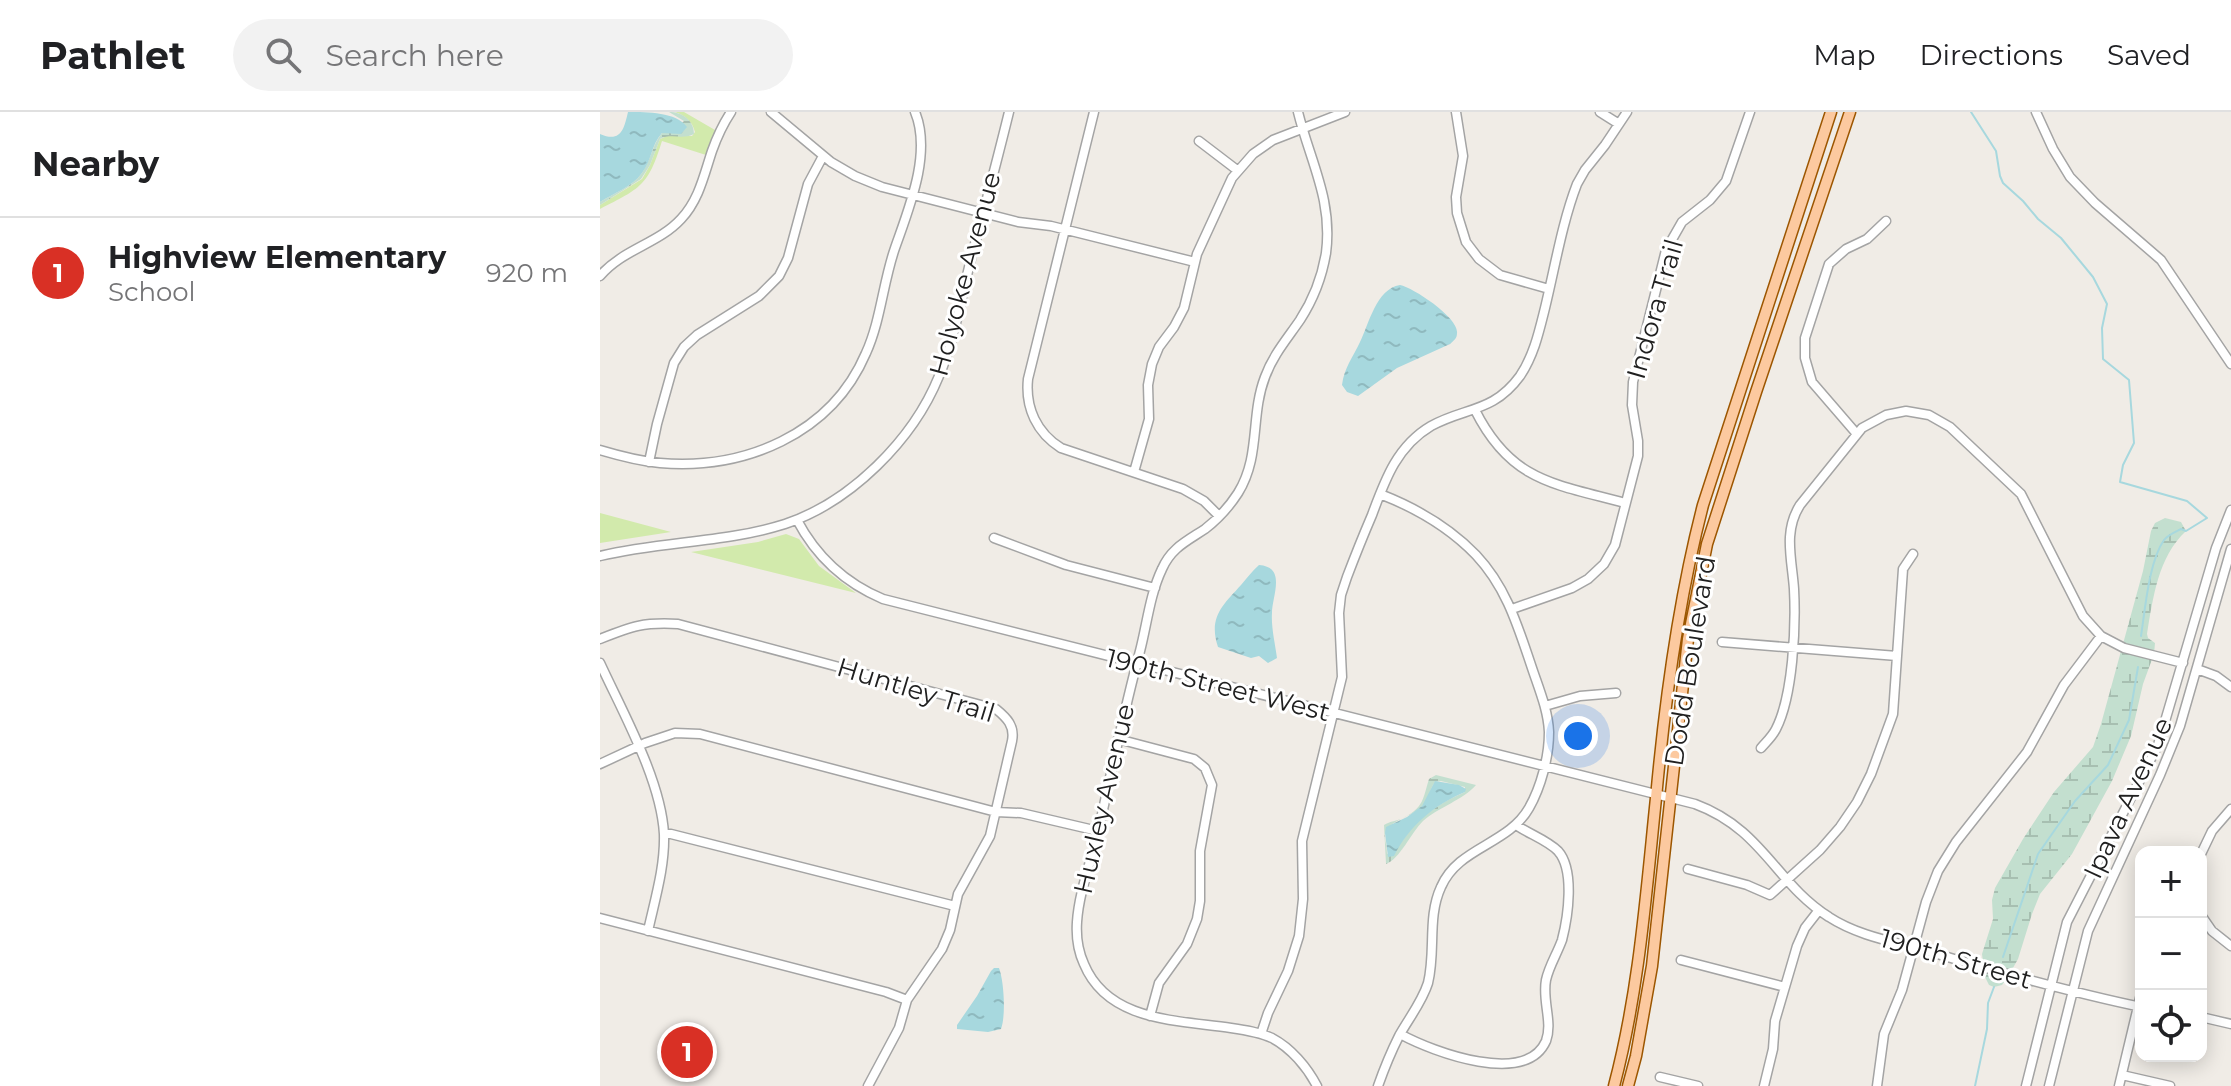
<!DOCTYPE html>
<html lang="en">
<head>
<meta charset="utf-8">
<style>
  body { margin:0; font-family:Montserrat,sans-serif; background:#f2f2f2; color:#202124 }
  .controls { position:absolute; right:24px; bottom:24px; display:grid; overflow:hidden; border-radius:16px; box-shadow:0 4px 20px #0003 }
  .controls button { width:72px; height:72px; display:grid; place-items:center; padding:0; border:0; border-bottom:2px solid #e0e0e0; background:#fff; color:#202124; font:40px sans-serif }
  .you { position:absolute; left:978px; top:624px; width:28px; height:28px; margin:-20px; border:6px solid #fff; border-radius:50%; background:#1a73e8; box-shadow:0 0 0 12px #1a73e833 }
  .badge { display:grid; place-items:center; width:52px; height:52px; border-radius:50%; background:#d93025; color:#fff; font-size:26px; font-weight:700 }
  .pin { position:absolute; translate:-50% -50%; border:4px solid #fff; box-shadow:0 2px 8px #0006 }
  .list { margin:0; padding:0; list-style:none }
  h2 { display:flex; justify-content:space-between; align-items:center; height:104px; margin:0; padding:0 32px; font-size:34px }
  h2 small { font-size:26px; font-weight:400; color:#757577 }
  .list li { display:grid; grid-template-columns:52px 1fr auto; gap:24px; align-items:center; box-sizing:border-box; height:112px; padding:0 32px; border-top:2px solid #e0e0e0 }
  .list b { display:block; font-size:30px; white-space:nowrap }
  .list p { margin:0; font-size:26px; white-space:nowrap; color:#757577 }
  .list em { font-size:26px; font-style:normal; color:#757577 }
  .icon { flex:none; width:44px; height:44px; fill:none; stroke:currentColor; stroke-width:2; stroke-linecap:round; stroke-linejoin:round }
  .map { position:relative; flex:none; width:1631px; height:974px; overflow:hidden }
  header { display:flex; align-items:center; gap:48px; box-sizing:border-box; height:112px; padding:0 40px; background:#fff; border-bottom:2px solid #e0e0e0 }
  header strong { font-size:38px }
  nav { display:flex; gap:44px; margin-inline-start:auto; font-size:28px }
  .search { width:560px; height:72px; background:#f2f2f2; display:flex; align-items:center; gap:20px; box-sizing:border-box; padding:0 28px; border-radius:44px; color:#757577; font-size:30px }
  main { display:flex }
  aside { flex:1; background:#fff }
  .map>svg:first-child { display:block }
  .grass { fill:#d2eaac }
  .wetland { fill:url(#wetland-marsh); fill-rule:evenodd }
  .water { fill:url(#water-ripples) }
  .lines { fill:none; stroke-linecap:round; stroke-linejoin:round }
  .stream { stroke:#a7d8de; stroke-width:2 }
  .minor-casing { stroke:#a4a4a4; stroke-width:11 }
  .major-casing { stroke:#9c5600; stroke-width:13 }
  .minor { stroke:#fff; stroke-width:8 }
  .major { stroke:#fcc99f; stroke-width:10 }
  .labels { text-anchor:middle; stroke-width:6; stroke-linejoin:round; paint-order:stroke }
  .street-label { font-size:26px; fill:#202020; stroke:#fff }
</style>
</head>
<body>
<header>
<strong>Pathlet</strong>
<div class="search"><svg class="icon" aria-label="search" viewBox="0 0 24 24"><circle cx="10" cy="10" r="6"/><path d="M15 15l6 6"/></svg>Search here</div>
<nav><a>Map</a><a>Directions</a><a>Saved</a></nav>
</header>
<main>
<aside>
<h2>Nearby<small></small></h2>
<ul class="list">
<li><span class="badge">1</span><div><b>Highview Elementary</b><p>School</p></div><em>920 m</em></li>
</ul>
</aside>
<div class="map">
<svg width="1631" height="974" viewBox="0 0 1631 974">
  <defs>
    <pattern id="wetland-marsh" width="20" height="14" patternUnits="userSpaceOnUse" patternTransform="scale(2)"><rect width="20" height="14" fill="#c3dfcf"/><path d="M1 5h8M5 5V1M11 12h8M15 12V8" fill="none" stroke="#a7bfb1"/></pattern>
    <pattern id="water-ripples" width="26" height="14" patternUnits="userSpaceOnUse" patternTransform="scale(2)"><rect width="26" height="14" fill="#a7d8de"/><path d="M2 4q2-2 4 0t4 0M15 11q2-2 4 0t4 0" fill="none" stroke="#8fb9be"/></pattern>
  </defs>
  <rect width="100%" height="100%" fill="#f0ece6"/>
  <path class="grass" d="M75,0H84L115,18L106,43L62,29C48,74 41,76 0,97V93L42,67L50,53L60,27L67,24H92L95,20C92,9 86,4 75,0Z
    M0,401L71,420L0,431Z
    M186,422L199,427L219,454L256,481L91,440L158,430Z"/>
  <path class="wetland" d="M69,0C82,0 94,8 94,22C83,28 71,21 60,27L50,53L41,67L0,93V90C14,81 32,75 42,61C51,48 52,33 62,21L72,20L84,9Z
    M1565,406L1581,410L1586,419C1558,445 1553,486 1547,522L1548,526L1555,531L1554,542L1543,572L1531,624L1512,669L1472,742L1440,782L1432,802L1418,847L1409,863L1402,873L1394,875L1389,873L1385,865L1382,842L1393,807L1392,788L1395,776L1423,727L1454,680L1493,635L1501,612L1543,459L1551,419L1555,411Z
    M836,663L876,673C863,688 839,695 823,709C811,721 800,747 786,752L784,713C790,709 797,709 803,706C824,696 823,686 829,667ZM841,669L865,675V680C846,688 828,699 814,713C803,724 803,734 787,742C787,736 785,729 785,723C787,708 814,705 824,692C829,686 830,676 835,670Z"/>
  <path class="water" d="M28,0C48,0 76,0 87,15L81,22L62,21C51,33 52,48 42,61C32,75 14,81 0,90V22C21,31 24,17 28,0Z
    M800,173C814,176 859,206 857,221C857,227 854,228 850,232L797,256L758,284L747,280L742,273C744,256 753,245 760,230C769,212 776,177 800,173Z
    M659,453C687,455 672,484 672,501C671,515 675,531 677,546L668,551L659,544L651,546L618,535C608,505 623,493 641,473C647,466 652,459 659,453Z
    M835,669L859,673L866,677L865,680C834,693 809,714 794,744L788,745L785,721L786,715L807,705L822,694Z
    M399,856C404,869 406,904 401,917L388,920L357,917V913L377,884L391,859L394,856Z"/>
  <g class="lines">
    <path class="stream" d="M1371,0L1396,39L1400,64L1403,71L1423,89L1438,107L1461,126L1493,165L1507,192L1502,216L1503,247L1529,268L1534,331L1523,353L1520,370L1587,389L1607,406L1586,419L1581,417C1575,420 1568,423 1564,428C1549,449 1545,498 1541,524
      M1403,845L1438,742L1475,689L1508,653L1529,608L1538,555
      M1375,974L1387,917L1388,891L1394,875"/>
    <g class="minor-casing">
      <path id="minor" d="M171,0L231,50L255,64L282,75L418,110L451,114L595,150
        M494,0L428,267C425,296 437,321 461,336L583,377L604,389L619,404
        M698,0C710,49 733,88 726,141C722,165 713,188 700,208C687,227 673,243 665,265C650,304 661,344 638,381C629,395 618,407 605,417C587,429 571,436 562,457C550,482 547,512 540,539C524,598 512,657 499,716C492,747 479,779 477,810C476,825 478,839 484,852C508,910 578,908 631,916C645,918 659,920 672,926C691,936 707,955 717,974
        M856,0L863,44L856,85L857,101L866,130L879,147L900,163L949,177
        M1000,0L1019,12
        M1436,0L1453,37L1470,65L1495,91L1561,148L1631,252
        M599,29L637,58
        M0,164C23,137 58,132 81,107C99,88 104,63 112,39C117,25 123,12 131,0
        M875,298C911,370 955,372 1025,391
        M1256,321L1212,270L1205,246V226L1229,152L1246,137L1267,127L1286,109
        M0,338C20,344 39,349 60,351C144,358 231,323 266,241C281,208 283,170 295,136C309,96 332,41 315,0
        M49,350L57,312L74,251L84,235L97,223L159,184L179,164L188,146L208,72L223,44
        M534,360L549,307L548,273L552,252L559,235L574,215L584,196L597,142L632,66L653,42L673,28L745,0
        M197,408C216,444 245,471 283,487L1095,692C1163,717 1176,772 1229,805C1258,824 1295,830 1327,839C1398,860 1469,880 1541,895
        M394,426L466,453L555,476
        M0,444C61,429 125,431 185,412C251,390 313,328 339,264C355,227 361,186 371,147C384,98 397,49 409,0
        M912,497L972,476L988,467L1004,452L1015,433L1038,344V329L1032,293L1033,270L1066,138L1082,110L1110,88L1126,69L1150,0
        M0,527C32,514 44,510 78,512L396,597C407,606 415,614 412,629L390,724L358,782L350,818L342,837L307,888L299,916L268,974
        M1122,530L1297,544
        M0,551C23,601 61,668 64,722C65,755 55,787 48,819
        M1597,557L1616,564L1631,575
        M945,594L980,584L1016,581
        M518,627L594,647L605,656L612,673L600,739V789L597,807L587,832L559,871L550,904
        M1161,636C1166,630 1172,625 1176,617C1193,584 1196,515 1194,477C1192,447 1183,420 1200,393L1262,316L1286,303L1306,299L1329,303L1350,315L1421,382L1483,504L1501,524L1524,536L1583,551
        M0,652L45,631L75,621L100,622L396,700L421,701L498,719
        M64,722H71L355,794
        M1601,742L1612,719L1631,697
        M1088,757L1147,773L1170,783L1220,738L1240,715L1257,690L1271,662L1293,602L1303,457L1313,442
        M1601,803L1612,819L1631,834
        M0,806L286,880L307,888
        M1081,848L1185,875
        M1601,905L1631,912
        M661,922L668,901L688,859L699,824L703,787L702,729L742,565L739,501L741,483L747,465C755,444 763,424 772,403C785,368 797,334 831,314C865,295 893,301 920,264C934,243 939,220 945,196C955,155 962,111 977,72L985,58L1005,33L1027,0
        M800,922C835,941 926,974 946,929C953,910 942,889 946,868C949,854 957,842 962,828C968,805 975,758 958,739C947,728 929,722 916,713
        M1522,963L1570,974
        M1060,965L1098,974
        M778,974C784,957 791,940 799,924C809,906 822,890 828,871C836,839 827,805 841,775C858,735 908,733 929,696C941,675 949,645 949,620C948,598 939,577 932,556C918,515 907,476 876,443C849,415 816,396 780,382
        M1164,974L1173,937L1175,909L1197,834L1205,816L1219,798
        M1277,974L1284,922L1302,878L1326,790L1338,759L1356,730L1427,640L1464,573L1501,524
        M1426,974L1467,810L1558,633L1616,436L1631,398
        M1449,974L1488,819L1560,663L1580,614L1631,437
        M1519,974L1541,882"/>
    </g>
    <g class="major-casing">
      <path id="major" d="M1014,974C1039,880 1046,782 1056,686C1065,587 1078,489 1103,393L1231,0
        M1028,974L1036,944L1052,854L1088,527L1107,432L1156,280L1250,0"/>
    </g>
    <use href="#minor" class="minor"/>
    <use href="#major" class="major"/>
  </g>
  <g class="labels">
    <g class="street-label">
      <text transform="translate(365 162) rotate(-75)" y="9">Holyoke Avenue</text>
      <text transform="translate(1055 197) rotate(-74)" y="9">Indora Trail</text>
      <text transform="translate(1090 549) rotate(-81)" y="9">Dodd Boulevard</text>
      <text transform="translate(618 573) rotate(14)" y="9">190th Street West</text>
      <text transform="translate(316 578) rotate(17)" y="9">Huntley Trail</text>
      <text transform="translate(1528 686) rotate(-65)" y="9">Ipava Avenue</text>
      <text transform="translate(504 687) rotate(-77)" y="9">Huxley Avenue</text>
      <text transform="translate(1356 847) rotate(16)" y="9">190th Street</text>
    </g>
  </g>
</svg>
<div class="controls">
<button>+</button>
<button>−</button>
<button><svg class="icon" aria-label="locate" viewBox="0 0 24 24"><circle cx="12" cy="12" r="6"/><path d="M12 2v4M12 18v4M2 12h4M18 12h4"/></svg></button>
</div>
<div class="you"></div>
<div class="pin badge" style="left:87px;top:940px">1</div>
</div>
</main>
</body>
</html>
